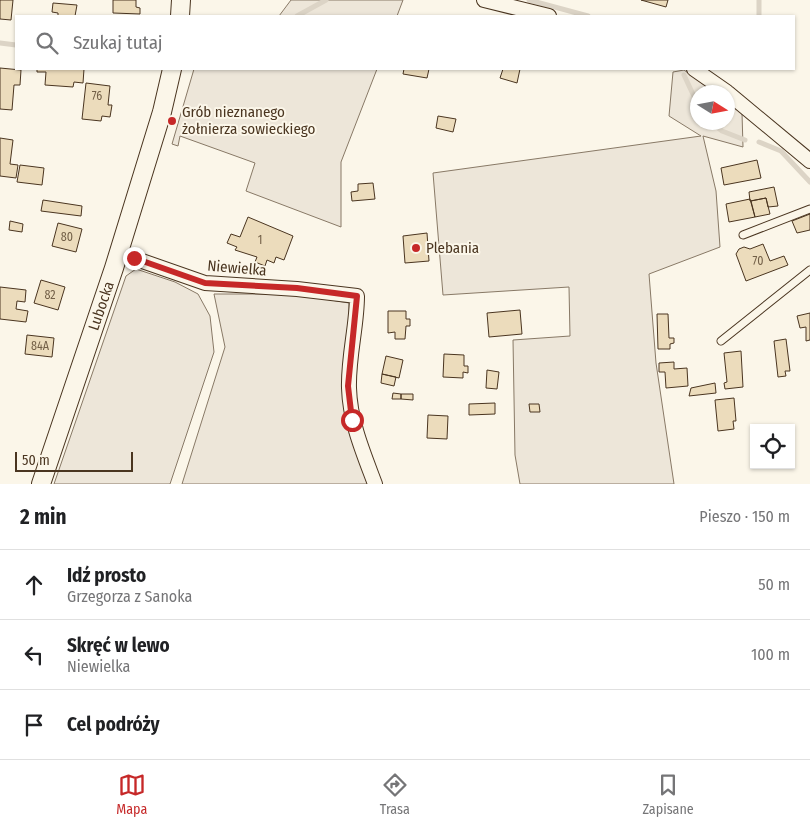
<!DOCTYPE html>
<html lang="pl">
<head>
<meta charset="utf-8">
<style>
  body { margin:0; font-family:"Fira Sans Condensed",sans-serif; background:#f6f6f6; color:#202124 }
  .controls { position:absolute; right:15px; bottom:15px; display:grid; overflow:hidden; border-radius:0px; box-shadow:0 1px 4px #0004 }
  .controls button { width:45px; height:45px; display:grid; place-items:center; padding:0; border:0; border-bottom:1px solid #e0e0e0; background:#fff; color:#202124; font:25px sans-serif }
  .compass { position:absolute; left:690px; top:85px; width:45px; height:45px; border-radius:50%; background:#fff; box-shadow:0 1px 4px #0004; rotate:101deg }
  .scale { position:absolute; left:15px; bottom:12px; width:118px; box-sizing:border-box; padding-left:5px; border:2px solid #4a3520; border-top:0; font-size:14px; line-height:18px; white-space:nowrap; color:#4a3520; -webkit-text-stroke:4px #fbf6e9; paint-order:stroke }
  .stop { position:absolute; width:15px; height:15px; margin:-11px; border:4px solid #c62828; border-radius:50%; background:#fff }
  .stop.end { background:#c62828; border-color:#fff; box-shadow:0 1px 5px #0008 }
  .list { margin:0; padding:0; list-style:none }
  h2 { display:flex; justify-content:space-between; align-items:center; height:65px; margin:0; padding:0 20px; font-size:21px }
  h2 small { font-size:16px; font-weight:400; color:#757577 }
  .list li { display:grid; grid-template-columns:32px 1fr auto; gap:15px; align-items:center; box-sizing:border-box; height:70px; padding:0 20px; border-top:1px solid #e0e0e0 }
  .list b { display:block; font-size:19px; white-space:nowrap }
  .list p { margin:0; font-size:16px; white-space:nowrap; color:#757577 }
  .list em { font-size:16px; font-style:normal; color:#757577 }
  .icon { flex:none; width:28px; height:28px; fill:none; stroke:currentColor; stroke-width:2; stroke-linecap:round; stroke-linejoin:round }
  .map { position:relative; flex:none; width:810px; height:484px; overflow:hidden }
  .search { position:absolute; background:#fff; box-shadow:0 1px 4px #0004; left:15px; right:15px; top:15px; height:55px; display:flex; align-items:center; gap:12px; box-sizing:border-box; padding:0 18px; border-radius:0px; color:#757577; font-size:19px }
  .sheet { height:275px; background:#fff }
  nav { display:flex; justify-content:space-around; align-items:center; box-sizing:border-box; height:70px; border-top:1px solid #e0e0e0; background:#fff; font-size:14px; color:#757577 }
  nav a { display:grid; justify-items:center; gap:2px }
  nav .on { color:#c62828 }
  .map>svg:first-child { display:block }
  .green { fill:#ede6d9; stroke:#887966 }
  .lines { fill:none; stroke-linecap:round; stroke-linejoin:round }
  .stream { stroke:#dcd4c6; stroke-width:5 }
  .building { fill:#ecdcbc; stroke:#4a3520 }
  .service-casing { stroke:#4a3520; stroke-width:9 }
  .minor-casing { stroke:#4a3520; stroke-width:16 }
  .tertiary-casing { stroke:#4a3520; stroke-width:20 }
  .service { stroke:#fbf6e9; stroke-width:7 }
  .minor { stroke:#fbf6e9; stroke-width:14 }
  .tertiary { stroke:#fbf6e9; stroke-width:18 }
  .route { stroke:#c62828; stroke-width:6 }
  .poi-dot { fill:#c62828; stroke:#fbf6e9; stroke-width:2 }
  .labels { text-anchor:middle; stroke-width:4; stroke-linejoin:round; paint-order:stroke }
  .number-label { font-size:12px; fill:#725f47 }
  .poi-label { font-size:15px; fill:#4a3520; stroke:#fbf6e9; text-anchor:start }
  .street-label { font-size:15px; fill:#4a3520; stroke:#fbf6e9 }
</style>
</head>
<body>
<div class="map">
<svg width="810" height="484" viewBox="0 0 810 484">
  <rect width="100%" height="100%" fill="#fbf6e9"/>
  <path class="green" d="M291,0H403L397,16H279Z
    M194,69H377L341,162V227L246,191L255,163L180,136L178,146L172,144Z
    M684,70L714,92H698V122H728V102L742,113L743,147L703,136L716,191L720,247L649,274L656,363L674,484H520L515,455L513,340L570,336L569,287L443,295L433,173L701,136L669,116L673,72Z
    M136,269L175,282L198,294L210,316L214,352L170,484H54L126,276Z
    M214,294H295L349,303L350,407L375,484H182L225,347Z"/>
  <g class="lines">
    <path class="stream" d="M529,0L588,16
      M759,0V16
      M297,16L326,0
      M0,43L16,45
      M684,75L698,105
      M711,122L722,131L745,140
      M759,142L781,151L810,182"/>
  </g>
  <path class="building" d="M0,0H13L11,20L0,19Z
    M113,0H136V7L140,8V14L113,13Z
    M641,0H668L666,7Z
    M53,3L77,5L75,16H58V13L52,12Z
    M0,68L21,70L20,85H14L12,110L0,109Z
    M37,69H84L83,83L74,82L73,87L45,85L46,72H37Z
    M404,69H429L427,78L403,74Z
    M503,69H520L517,83L500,78Z
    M86,83L110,86L108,105H112L110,117L102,116L101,121L82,119Z
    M438,116L456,119L453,132L436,128Z
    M0,138L13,140L10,164L18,165L16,178L0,176Z
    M757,160L761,178L724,185L721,168Z
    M20,165L44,168L42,185L17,182Z
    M373,183L375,199L352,201L351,192L358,191V184Z
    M774,187L778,206L768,207L766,198L750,201L749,192Z
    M766,198L770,214L755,217L751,201Z
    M750,199L755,217L729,222L726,204Z
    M43,200L82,206L81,216L41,211Z
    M810,214V230L797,233L792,221Z
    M248,217L293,236L284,260L276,257L274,263L267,260L265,266L255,262L257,257L235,250L237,247L227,243L231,234L240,237Z
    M10,221L23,224L22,232L9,230Z
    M58,223L82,229L76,252L52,246Z
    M427,233L429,261L405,263L403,236Z
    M763,244L770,261L784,256L788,265L746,281L736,254L739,249L744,247L750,249Z
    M41,280L65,287L58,310L34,303Z
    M0,287L26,290L25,302L17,301L16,309L28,311L26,322L0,319Z
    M520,310L522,334L489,337L487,313Z
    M388,311H406V319H410V326H406L405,339H395V332L388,333Z
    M810,313V340L806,341V327L800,328L797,316Z
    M657,314H668L669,338H674V343L670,344V349H658Z
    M27,335L54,338L52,357L25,354Z
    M786,339L790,371H785L786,376L778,377L774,341Z
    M741,351L743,387L725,389L724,383L727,382L724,353Z
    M444,354L464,355V366H468V373L463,372V378L443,377Z
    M386,356L403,360L399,378L382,374Z
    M674,362V369L687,368L688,386L666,388L665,372H659V363Z
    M487,370L499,372L497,389L486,388Z
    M382,374L396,377L394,386L381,383Z
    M715,383L716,393L689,396L691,388Z
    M393,393L401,394V399H392Z
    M401,394H413V400L401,399Z
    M734,398L736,421H733L734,429L718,431L715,400Z
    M495,403V414L469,415V404Z
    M529,404H539L540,412H530Z
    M428,415L448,416L447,439L427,438Z"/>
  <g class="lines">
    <g class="service-casing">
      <path id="service" d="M743,235L810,209
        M721,341L810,270"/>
    </g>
    <g class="minor-casing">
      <path id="minor" d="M484,0L549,16
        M694,69L727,92
        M728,93L810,161
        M119,253L205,283L297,289L357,296C357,326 348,357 349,388C350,422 363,452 375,484"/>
    </g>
    <g class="tertiary-casing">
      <g id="tertiary">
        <path d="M180,16L181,0"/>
        <path id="s1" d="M41,484L114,268L162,112L172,69"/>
      </g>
    </g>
    <use href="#service" class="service"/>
    <use href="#minor" class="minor"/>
    <use href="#tertiary" class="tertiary"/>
  </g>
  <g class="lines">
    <path class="route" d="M134,258L205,283L297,288L357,296L348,386L352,420"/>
  </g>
  <g class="poi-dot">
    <circle cx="172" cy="121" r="5"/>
    <circle cx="416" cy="248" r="5"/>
  </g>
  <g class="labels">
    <g class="number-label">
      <text x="97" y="100">76</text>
      <text x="67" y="241">80</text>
      <text x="260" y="244">1</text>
      <text x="758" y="265">70</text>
      <text x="50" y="299">82</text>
      <text x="40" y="350">84A</text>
    </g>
    <g class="poi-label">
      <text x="182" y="117">Grób nieznanego<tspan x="182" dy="17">żołnierza sowieckiego</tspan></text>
      <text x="426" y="253">Plebania</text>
    </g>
    <g class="street-label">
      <text transform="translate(237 268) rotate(5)" y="5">Niewielka</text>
      <text dy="5" stroke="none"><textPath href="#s1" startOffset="188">Lubocka</textPath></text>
    </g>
  </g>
</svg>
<div class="controls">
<button><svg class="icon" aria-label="locate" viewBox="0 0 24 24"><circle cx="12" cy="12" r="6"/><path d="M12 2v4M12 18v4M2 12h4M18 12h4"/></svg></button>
</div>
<svg class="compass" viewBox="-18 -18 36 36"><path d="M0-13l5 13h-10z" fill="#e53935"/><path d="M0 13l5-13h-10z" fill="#757577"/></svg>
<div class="scale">50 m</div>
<div class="stop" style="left:352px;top:420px"></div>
<div class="stop end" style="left:134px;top:258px"></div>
<div class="search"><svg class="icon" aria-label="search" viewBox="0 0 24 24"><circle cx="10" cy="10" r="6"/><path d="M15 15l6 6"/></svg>Szukaj tutaj</div>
</div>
<section class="sheet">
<h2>2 min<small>Pieszo · 150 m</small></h2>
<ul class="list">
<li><svg class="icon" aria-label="ahead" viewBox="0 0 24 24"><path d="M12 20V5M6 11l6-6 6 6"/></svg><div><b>Idź prosto</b><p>Grzegorza z Sanoka</p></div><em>50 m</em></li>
<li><svg class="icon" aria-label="left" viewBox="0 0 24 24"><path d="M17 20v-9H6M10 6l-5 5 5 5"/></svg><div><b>Skręć w lewo</b><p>Niewielka</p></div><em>100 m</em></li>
<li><svg class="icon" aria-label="arrive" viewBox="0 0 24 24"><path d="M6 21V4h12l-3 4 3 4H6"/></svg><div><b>Cel podróży</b></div></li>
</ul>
</section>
<nav>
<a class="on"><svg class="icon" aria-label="map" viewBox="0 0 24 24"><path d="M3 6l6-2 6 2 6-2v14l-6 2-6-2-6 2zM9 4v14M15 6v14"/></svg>Mapa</a>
<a><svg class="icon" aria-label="directions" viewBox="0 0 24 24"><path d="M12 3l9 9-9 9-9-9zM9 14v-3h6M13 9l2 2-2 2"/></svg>Trasa</a>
<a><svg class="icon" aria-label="saved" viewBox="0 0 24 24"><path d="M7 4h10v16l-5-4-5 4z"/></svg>Zapisane</a>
</nav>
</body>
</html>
